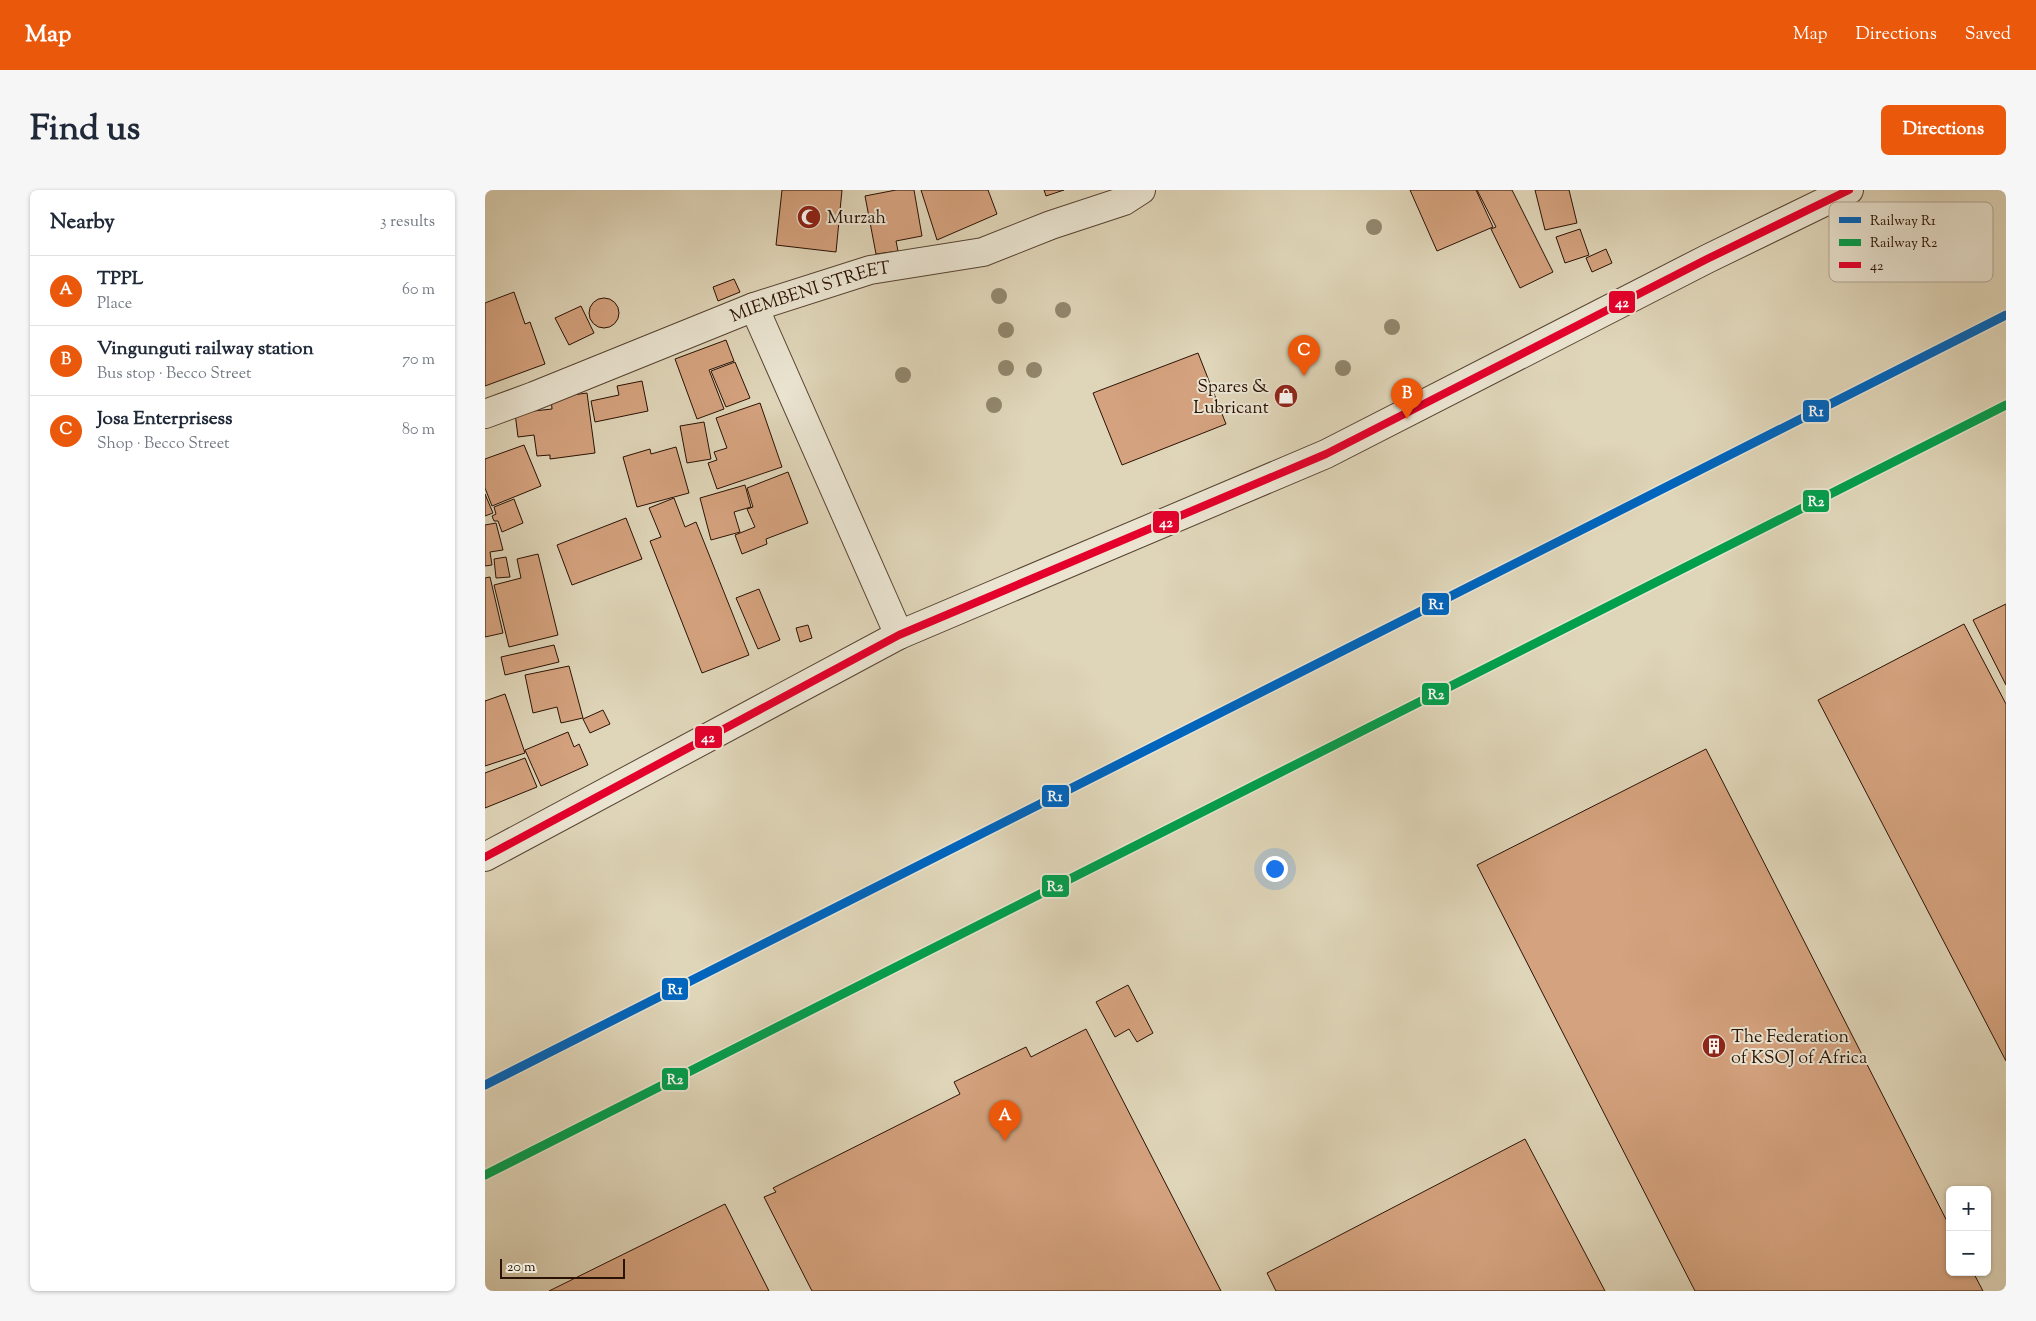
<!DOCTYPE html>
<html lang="en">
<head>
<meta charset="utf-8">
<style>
  body { margin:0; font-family:"Sorts Mill Goudy",serif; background:#f6f6f7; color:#1f2937 }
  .controls { position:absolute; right:15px; bottom:15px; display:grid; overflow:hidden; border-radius:8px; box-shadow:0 1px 4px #0004 }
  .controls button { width:45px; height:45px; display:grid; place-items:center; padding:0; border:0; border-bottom:1px solid #e0e1e3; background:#fff; color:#1f2937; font:25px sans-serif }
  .scale { position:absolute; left:15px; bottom:12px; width:125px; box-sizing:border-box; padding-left:5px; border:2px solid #2a1204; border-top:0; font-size:14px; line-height:18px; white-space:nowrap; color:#2a1204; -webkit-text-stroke:4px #eae4d1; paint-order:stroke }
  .you { position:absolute; left:789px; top:678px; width:18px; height:18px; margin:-12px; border:4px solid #fff; border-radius:50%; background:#1a73e8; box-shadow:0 0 0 8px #1a73e833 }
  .badge { display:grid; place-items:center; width:32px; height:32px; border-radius:50%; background:#ea580c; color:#fff; font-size:16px; font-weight:700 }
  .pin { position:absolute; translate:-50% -41px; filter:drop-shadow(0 1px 2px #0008) }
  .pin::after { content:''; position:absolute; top:26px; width:18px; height:15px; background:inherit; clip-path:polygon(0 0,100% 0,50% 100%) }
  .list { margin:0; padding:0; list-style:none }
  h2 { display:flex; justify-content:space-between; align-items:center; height:65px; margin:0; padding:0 20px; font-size:21px }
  h2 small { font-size:16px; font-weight:400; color:#747a83 }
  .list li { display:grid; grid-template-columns:32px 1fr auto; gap:15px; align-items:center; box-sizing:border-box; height:70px; padding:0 20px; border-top:1px solid #e0e1e3 }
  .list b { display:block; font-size:19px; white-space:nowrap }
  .list p { margin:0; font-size:16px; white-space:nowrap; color:#747a83 }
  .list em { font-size:16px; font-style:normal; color:#747a83 }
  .map { position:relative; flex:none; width:1521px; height:1101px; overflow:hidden; border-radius:8px }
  header { display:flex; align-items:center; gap:30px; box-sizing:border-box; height:70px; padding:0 25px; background:#ea580c; color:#fff }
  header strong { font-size:24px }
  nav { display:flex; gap:28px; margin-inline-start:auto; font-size:18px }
  .intro { display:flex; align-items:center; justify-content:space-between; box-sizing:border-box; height:120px; padding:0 30px }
  h1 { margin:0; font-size:35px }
  .button { padding:12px 22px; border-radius:8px; background:#ea580c; color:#fff; font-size:18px; font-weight:700 }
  main { display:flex; gap:30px; padding:0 30px }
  aside { flex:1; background:#fff; border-radius:8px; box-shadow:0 1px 4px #0004 }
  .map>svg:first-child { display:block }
  .building { fill:#d4a27e; stroke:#2a1204 }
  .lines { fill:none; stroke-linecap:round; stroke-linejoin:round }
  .minor-casing { stroke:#574331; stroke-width:30 }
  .minor { stroke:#eae4d1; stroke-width:28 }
  .bus-1-casing { stroke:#eae4d1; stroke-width:11 }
  .bus-1 { stroke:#e4002b; stroke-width:8 }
  .rail-1-casing { stroke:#eae4d1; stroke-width:12 }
  .rail-2-casing { stroke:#eae4d1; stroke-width:12 }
  .rail-1 { stroke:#0065bd; stroke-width:9 }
  .rail-2 { stroke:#029f4d; stroke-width:9 }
  .tree { fill:#91866c }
  .labels { text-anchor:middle; stroke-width:4; stroke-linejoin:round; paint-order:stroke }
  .poi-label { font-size:18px; fill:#2a1204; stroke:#eae4d1; text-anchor:start }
  .street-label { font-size:18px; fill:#2a1204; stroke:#eae4d1 }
  .key { fill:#eae4d1; stroke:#b0a594; stroke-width:1 }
  .key-label { font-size:14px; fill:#2a1204 }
  .line-badge { stroke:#eae4d1; stroke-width:2 }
  .badge-label { font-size:14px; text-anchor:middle; font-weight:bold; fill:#fff }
</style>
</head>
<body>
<header>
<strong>Map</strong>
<nav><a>Map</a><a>Directions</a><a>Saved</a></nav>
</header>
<div class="intro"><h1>Find us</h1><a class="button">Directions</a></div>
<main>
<aside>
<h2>Nearby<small>3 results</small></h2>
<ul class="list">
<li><span class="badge">A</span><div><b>TPPL</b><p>Place</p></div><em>60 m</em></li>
<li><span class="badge">B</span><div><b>Vingunguti railway station</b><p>Bus stop · Becco Street</p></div><em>70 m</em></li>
<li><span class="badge">C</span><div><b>Josa Enterprisess</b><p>Shop · Becco Street</p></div><em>80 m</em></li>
</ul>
</aside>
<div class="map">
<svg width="1521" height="1101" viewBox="0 0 1521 1101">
  <rect width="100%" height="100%" fill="#dfd5b8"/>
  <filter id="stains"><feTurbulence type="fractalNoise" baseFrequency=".004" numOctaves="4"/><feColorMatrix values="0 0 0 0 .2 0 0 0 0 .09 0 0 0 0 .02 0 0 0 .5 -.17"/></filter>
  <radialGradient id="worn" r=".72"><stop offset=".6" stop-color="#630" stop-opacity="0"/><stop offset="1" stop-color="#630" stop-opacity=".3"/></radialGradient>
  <path class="building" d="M297,0H357L351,62L291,55Z
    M411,0H429L437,46L411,51L413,61L391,64L380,6Z
    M436,0H503L512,24L452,50Z
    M559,0H579L561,6Z
    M925,0H991L1008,37L952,61Z
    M992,0H1027L1068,82L1035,98L1006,39L1011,37Z
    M1050,0H1084L1092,33L1060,40Z
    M1095,39L1104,65L1080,73L1071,47Z
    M1121,59L1127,73L1107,82L1101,68Z
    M249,89L255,102L233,111L228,97Z
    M29,102L40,134L45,132L60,174L0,196V113Z
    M104 123a15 15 0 1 1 30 0a15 15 0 1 1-30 0Z
    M96,116L109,143L84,155L70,128Z
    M241,150L249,171L224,180L239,219L212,229L190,169Z
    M713,163L741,234L637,275L608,203Z
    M250,172L265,208L241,217L226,181Z
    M157,191L163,221L110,232L106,211L134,205L132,196Z
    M102,203L110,263L65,269V265L52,266L49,245L33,247L30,223L67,219L66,208Z
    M275,213L297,277L232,299L223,273L232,270L229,262L242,258L231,228Z
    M219,232L226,269L202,273L195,236Z
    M39,255L56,296L7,316L0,298V269Z
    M191,257L204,303L152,317L138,267L165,259L166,264Z
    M303,282L323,333L281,349L282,354L257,364L250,345L270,337L262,319L268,317L262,298Z
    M260,295L266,317L249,322L255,342L226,350L215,308Z
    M0,304L8,323L0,326Z
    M189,308L200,337L211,332L264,465L217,483L165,351L176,347L164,318Z
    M29,309L38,333L17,342L13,331H9L7,326L11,324L9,317Z
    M141,328L157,369L87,395L72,355Z
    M11,333L18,360L5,362L7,375L0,376V335Z
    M53,364L73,445L24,457L9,395L36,388L32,369Z
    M21,367L25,387L11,388L9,369Z
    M5,387L18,443L0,447V388Z
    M274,399L295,450L273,459L251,408Z
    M1521,414V495L1488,430Z
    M1479,434L1521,514V871L1333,510Z
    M323,435L327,448L315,452L311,438Z
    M69,455L74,472L20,485L16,467Z
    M84,476L98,528L76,533L72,517L48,523L40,485Z
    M20,504L40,563L0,576V511Z
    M118,520L125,534L105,543L98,529Z
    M83,542L89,557L94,554L103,575L56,596L40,560Z
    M1221,559L1465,1037V1082H1488L1498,1101H1210L992,675Z
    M40,568L52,597L0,618V583Z
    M643,795L668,843L652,852L644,839L630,847L611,812Z
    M601,839L736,1101H327L279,1007L291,1002L288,998L475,904L469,892L541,857L546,867Z
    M1040,949L1120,1101H791L782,1083Z
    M240,1014L284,1101H64Z"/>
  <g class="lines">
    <g class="minor-casing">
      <g id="minor">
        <path d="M269,117L414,445"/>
        <path id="s1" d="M0,224L49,206L269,117L385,80L498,62L566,35L639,11L656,0"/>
        <path d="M0,667L414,445L841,264L1222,69L1364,0"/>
      </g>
    </g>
    <use href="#minor" class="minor"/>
    <g class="bus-1-casing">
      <path id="bus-1" d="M0,667L414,445L841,264L1222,69L1364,0"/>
    </g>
    <use href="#bus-1" class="bus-1"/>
    <g class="rail-1-casing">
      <path id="rail-1" d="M0,895L1521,125"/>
    </g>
    <g class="rail-2-casing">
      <path id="rail-2" d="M0,985L1521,215"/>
    </g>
    <use href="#rail-1" class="rail-1"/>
    <use href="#rail-2" class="rail-2"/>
  </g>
  <g class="tree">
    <circle cx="889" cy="37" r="8"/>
    <circle cx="514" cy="106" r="8"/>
    <circle cx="578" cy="120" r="8"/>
    <circle cx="907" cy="137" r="8"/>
    <circle cx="521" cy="140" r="8"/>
    <circle cx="521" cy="178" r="8"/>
    <circle cx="858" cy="178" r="8"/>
    <circle cx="549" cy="180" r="8"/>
    <circle cx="418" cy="185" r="8"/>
    <circle cx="509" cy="215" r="8"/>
  </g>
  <defs>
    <g id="mosque-disc" transform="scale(1.25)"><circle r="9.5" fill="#8f2418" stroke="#eae4d1"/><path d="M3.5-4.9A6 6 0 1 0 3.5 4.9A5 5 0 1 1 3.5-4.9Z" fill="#fff"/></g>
    <g id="shop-disc" transform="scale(1.25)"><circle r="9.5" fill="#8f2418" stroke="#eae4d1"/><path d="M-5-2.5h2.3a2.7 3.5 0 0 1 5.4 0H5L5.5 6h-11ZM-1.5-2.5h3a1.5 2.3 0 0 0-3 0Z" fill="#fff"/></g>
    <g id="building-disc" transform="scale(1.25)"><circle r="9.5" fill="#8f2418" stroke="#eae4d1"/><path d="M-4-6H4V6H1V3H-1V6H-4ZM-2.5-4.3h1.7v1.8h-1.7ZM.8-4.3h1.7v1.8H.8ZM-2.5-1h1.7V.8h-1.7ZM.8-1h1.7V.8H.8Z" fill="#fff"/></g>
  </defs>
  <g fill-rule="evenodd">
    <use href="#mosque-disc" x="324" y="27"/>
    <use href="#shop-disc" x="801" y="206"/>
    <use href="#building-disc" x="1229" y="856"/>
  </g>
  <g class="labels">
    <g class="poi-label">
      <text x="342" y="33">Murzah</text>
      <text x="784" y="202" text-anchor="end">Spares &amp;<tspan x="784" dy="21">Lubricant</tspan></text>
      <text x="1246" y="852">The Federation<tspan x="1246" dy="21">of KSOJ of Africa</tspan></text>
    </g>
    <g class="street-label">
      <text dy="6" stroke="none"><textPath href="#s1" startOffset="348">MIEMBENI STREET</textPath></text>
    </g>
  </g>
  <rect x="1344" y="12" width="164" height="80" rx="8" class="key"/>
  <rect x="1354" y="27" width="22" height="6" fill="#0065bd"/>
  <rect x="1354" y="49" width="22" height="7" fill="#029f4d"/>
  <rect x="1354" y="72" width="22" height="6" fill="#e4002b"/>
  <g class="key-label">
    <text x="1385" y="35">Railway R1</text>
    <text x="1385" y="57">Railway R2</text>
    <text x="1385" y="80">42</text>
  </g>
  <g class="line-badge">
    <rect x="1123" y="100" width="28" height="24" rx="5" fill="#e4002b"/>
    <rect x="1317" y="209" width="28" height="24" rx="5" fill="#0065bd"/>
    <rect x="1317" y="299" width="28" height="24" rx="5" fill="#029f4d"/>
    <rect x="667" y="320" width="28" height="24" rx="5" fill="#e4002b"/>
    <rect x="936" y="402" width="29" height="24" rx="5" fill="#0065bd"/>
    <rect x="936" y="492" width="29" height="24" rx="5" fill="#029f4d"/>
    <rect x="209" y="535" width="29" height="24" rx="5" fill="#e4002b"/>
    <rect x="556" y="594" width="29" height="24" rx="5" fill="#0065bd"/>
    <rect x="556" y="684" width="29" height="24" rx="5" fill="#029f4d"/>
    <rect x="176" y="787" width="28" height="24" rx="5" fill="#0065bd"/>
    <rect x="176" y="877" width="28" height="24" rx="5" fill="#029f4d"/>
  </g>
  <g class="badge-label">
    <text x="1137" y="117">42</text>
    <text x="1331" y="226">R1</text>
    <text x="1331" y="316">R2</text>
    <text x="681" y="337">42</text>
    <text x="951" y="419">R1</text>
    <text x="951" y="509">R2</text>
    <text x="223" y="552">42</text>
    <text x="570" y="611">R1</text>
    <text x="570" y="701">R2</text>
    <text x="190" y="804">R1</text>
    <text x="190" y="894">R2</text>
  </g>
  <rect width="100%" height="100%" filter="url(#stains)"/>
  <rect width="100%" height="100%" fill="url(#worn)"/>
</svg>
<div class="controls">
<button>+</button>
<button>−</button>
</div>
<div class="scale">20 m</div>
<div class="you"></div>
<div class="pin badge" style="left:520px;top:951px">A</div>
<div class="pin badge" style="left:922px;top:229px">B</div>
<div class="pin badge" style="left:819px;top:186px">C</div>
</div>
</main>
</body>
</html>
